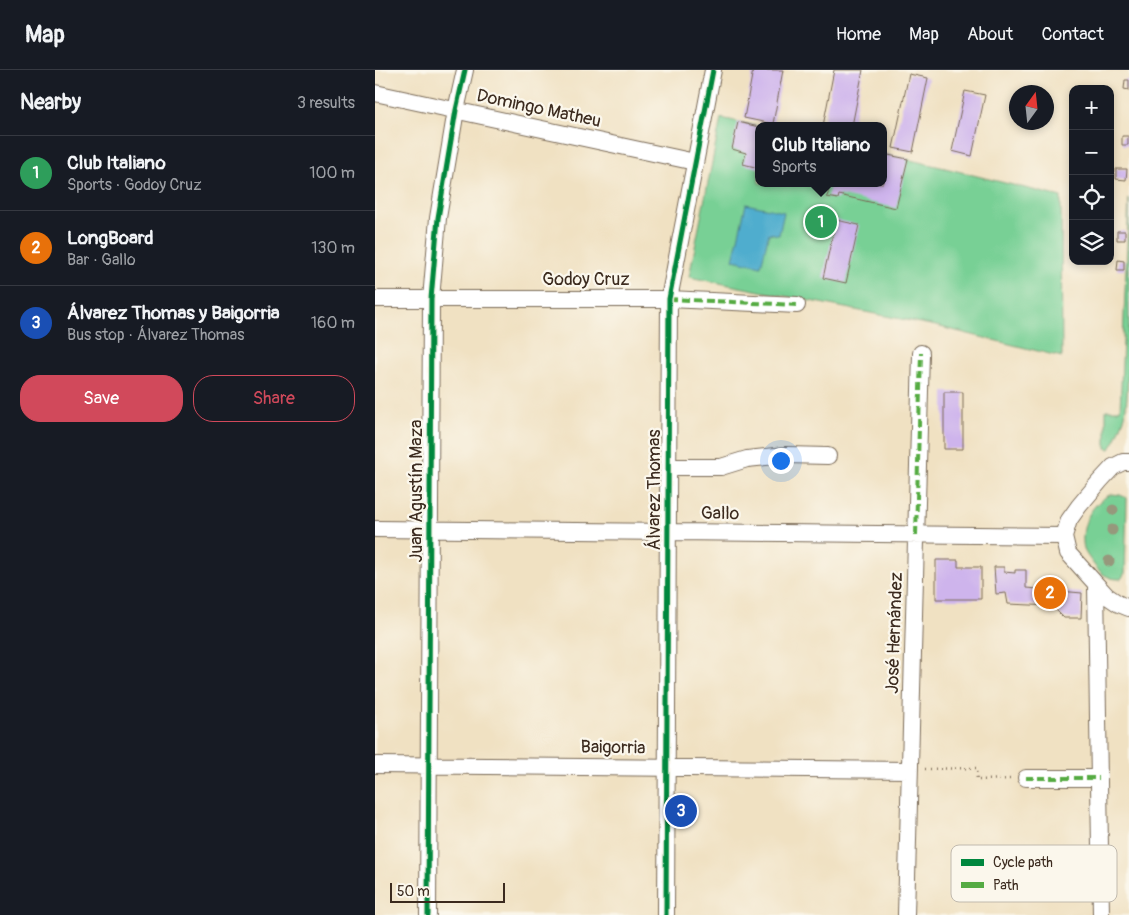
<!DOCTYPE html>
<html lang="en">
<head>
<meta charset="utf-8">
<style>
  body { margin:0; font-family:Pangolin,sans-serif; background:#20242c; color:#f1f3f6 }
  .controls { position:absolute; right:15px; top:15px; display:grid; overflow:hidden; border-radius:10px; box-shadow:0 2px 8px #0003 }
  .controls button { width:45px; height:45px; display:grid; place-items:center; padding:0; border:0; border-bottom:1px solid #363941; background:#171b24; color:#f1f3f6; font:25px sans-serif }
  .compass { position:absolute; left:634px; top:15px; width:45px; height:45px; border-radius:50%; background:#171b24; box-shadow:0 2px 8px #0003; rotate:15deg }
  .scale { position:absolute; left:15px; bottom:12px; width:115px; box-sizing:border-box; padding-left:5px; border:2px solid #3b2a1e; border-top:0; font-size:14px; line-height:18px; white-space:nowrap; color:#3b2a1e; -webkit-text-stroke:4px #fbf7ec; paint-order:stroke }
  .you { position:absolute; left:405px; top:390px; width:18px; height:18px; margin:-12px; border:4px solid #fff; border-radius:50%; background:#1a73e8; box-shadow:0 0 0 8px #1a73e833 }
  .badge { display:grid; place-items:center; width:32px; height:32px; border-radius:50%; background:#d1495b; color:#fff; font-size:16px; font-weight:700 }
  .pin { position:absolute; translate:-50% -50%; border:2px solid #fff; box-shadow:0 1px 5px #0006 }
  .popup { position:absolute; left:380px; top:52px; width:132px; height:65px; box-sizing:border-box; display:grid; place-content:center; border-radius:10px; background:#171b24; filter:drop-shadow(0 1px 4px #0005); font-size:16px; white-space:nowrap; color:#9ea1a6 }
  .popup b { font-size:19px; color:#f1f3f6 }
  .popup::after { content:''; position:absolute; left:50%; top:100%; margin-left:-10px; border:10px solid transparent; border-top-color:#171b24 }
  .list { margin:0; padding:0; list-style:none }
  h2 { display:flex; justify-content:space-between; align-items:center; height:65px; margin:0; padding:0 20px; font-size:21px }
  h2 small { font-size:16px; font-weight:400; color:#9ea1a6 }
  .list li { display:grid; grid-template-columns:32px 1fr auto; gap:15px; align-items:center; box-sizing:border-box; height:75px; padding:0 20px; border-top:1px solid #363941 }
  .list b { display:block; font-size:19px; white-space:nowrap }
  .list p { margin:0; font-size:16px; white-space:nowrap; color:#9ea1a6 }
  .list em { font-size:16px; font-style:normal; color:#9ea1a6 }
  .actions { display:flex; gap:10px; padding:15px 20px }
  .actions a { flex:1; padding:11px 0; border:1px solid #d1495b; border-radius:20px; text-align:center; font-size:18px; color:#d1495b }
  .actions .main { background:#d1495b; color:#fff }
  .icon { flex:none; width:28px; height:28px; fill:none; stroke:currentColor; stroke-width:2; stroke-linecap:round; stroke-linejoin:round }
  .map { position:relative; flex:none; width:754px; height:845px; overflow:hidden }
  header { display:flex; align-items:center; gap:30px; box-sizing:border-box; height:70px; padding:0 25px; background:#171b24; border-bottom:1px solid #363941 }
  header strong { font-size:24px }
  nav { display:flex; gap:28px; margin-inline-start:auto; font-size:18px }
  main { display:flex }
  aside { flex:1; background:#171b24 }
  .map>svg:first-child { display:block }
  .green { fill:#78d095; stroke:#5a7d5a }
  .water { fill:#50adce; stroke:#466c76 }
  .building { fill:#ceb4ec }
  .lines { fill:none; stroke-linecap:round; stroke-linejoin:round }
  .minor-casing { stroke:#7a6a57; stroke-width:18 }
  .path { stroke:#7a6a57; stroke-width:2.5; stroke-dasharray:1 4; stroke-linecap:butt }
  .minor { stroke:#fff; stroke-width:16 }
  .quiet { stroke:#55ab43; stroke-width:4; stroke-dasharray:8 4; stroke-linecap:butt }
  .cycleway-casing { stroke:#fbf7ec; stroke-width:8 }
  .cycleway { stroke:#00873e; stroke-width:5 }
  .tree { fill:#96987c }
  .labels { text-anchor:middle; stroke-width:4.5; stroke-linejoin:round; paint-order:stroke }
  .street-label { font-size:18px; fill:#3b2a1e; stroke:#fbf7ec }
  .key { fill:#fbf7ec; stroke:#c1baae; stroke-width:1 }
  .key-label { font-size:14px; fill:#3b2a1e }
</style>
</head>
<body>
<header>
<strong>Map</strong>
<nav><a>Home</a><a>Map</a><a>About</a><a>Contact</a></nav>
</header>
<main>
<aside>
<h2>Nearby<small>3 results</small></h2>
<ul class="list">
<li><span class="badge" style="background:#2e9e5b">1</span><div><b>Club Italiano</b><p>Sports · Godoy Cruz</p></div><em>100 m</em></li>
<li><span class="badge" style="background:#e8710a">2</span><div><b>LongBoard</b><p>Bar · Gallo</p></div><em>130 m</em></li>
<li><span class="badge" style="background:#1a4fb4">3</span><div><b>Álvarez Thomas y Baigorria</b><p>Bus stop · Álvarez Thomas</p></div><em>160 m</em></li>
</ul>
<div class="actions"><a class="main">Save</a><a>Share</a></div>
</aside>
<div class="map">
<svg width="754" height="845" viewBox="0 0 754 845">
  <rect width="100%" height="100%" fill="#fbf7ec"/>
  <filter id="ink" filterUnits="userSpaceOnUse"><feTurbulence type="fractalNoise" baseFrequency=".02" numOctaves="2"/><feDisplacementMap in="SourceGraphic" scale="10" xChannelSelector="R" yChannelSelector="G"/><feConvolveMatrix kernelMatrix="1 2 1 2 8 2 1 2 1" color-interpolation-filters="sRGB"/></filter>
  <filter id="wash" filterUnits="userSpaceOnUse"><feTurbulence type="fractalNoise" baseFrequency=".0096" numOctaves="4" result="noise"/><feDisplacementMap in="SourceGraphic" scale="20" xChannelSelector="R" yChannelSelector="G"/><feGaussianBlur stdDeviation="1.12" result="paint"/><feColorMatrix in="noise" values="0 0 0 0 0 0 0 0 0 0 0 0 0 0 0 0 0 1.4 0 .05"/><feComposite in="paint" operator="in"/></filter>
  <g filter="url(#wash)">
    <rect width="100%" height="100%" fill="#f0e1c2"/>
    <path class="green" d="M346,48L383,56L384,113H508L509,84L570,98L686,127L687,287L561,256L314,207Z
      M754,129V287L752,327L750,346L741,369L735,379L731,378V340H745Z
      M737,424L745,425L752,428L750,503L746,509C742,509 738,509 734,507C727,505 721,498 717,492C714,488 710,483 709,479C704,457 716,432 737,424Z"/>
    <path class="water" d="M371,134L409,142L404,165L394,163L386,196L358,190Z"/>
    <g id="blocks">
      <path class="building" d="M378,0H408L398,54L369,48Z
        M459,0H488L477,56H448Z
        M534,4L553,8L538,82L518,78Z
        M750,10H754V20L749,19Z
        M590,21L610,25L597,86L577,81Z
        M363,52L384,57V98L368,94L371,83L357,79Z
        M747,66H753V75H747Z
        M508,84L533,89L521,138L464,125L463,129L452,127L456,113H508Z
        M741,99H752L751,110L741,109Z
        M461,150L484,155L471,213L448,208Z
        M742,161H750V170H742Z
        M743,190L749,191V200H742Z
        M569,322H588V379H569Z
        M561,490H583V497H606V529H561Z
        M619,497H629V502L640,503V500H651V518L707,523L706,548H689L677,536L633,534L631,523L621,524Z"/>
    </g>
  </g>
  <g filter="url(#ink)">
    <use href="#blocks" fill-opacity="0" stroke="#7a6a57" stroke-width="1"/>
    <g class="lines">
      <g class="minor-casing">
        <path id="minor" d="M0,23L320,92
          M0,229H294L422,235
          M754,392H748L738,397L725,411L704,436L694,450L689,466L693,483L721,514L732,526L744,534L754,538
          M293,397H346L372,389L411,385L453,386
          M0,459L689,466
          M721,514L726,845
          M0,695L535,700
          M651,708H724
          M53,845L56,229L63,148L81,40L90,0
          M291,845L294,229L338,0
          M531,845L546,283"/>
      </g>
      <path class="path" d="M550,699L601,698L602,710L637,709"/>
      <use href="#minor" class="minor"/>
      <path class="quiet" d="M294,229L422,235
        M541,465L546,283
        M651,708H724"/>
      <g class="cycleway-casing">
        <path id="cycleway" d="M53,845L56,229L63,148L81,40L90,0
          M291,845L294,229L338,0"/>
      </g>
      <use href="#cycleway" class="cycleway"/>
    </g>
    <g class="tree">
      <circle cx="738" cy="440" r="5.5"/>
      <circle cx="737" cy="460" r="5.5"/>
      <circle cx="734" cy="491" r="5.5"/>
    </g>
  </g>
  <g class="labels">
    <g class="street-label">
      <text transform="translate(164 38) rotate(12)" y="6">Domingo Matheu</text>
      <text x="211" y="215">Godoy Cruz</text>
      <text transform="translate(279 420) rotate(-90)" y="6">Álvarez Thomas</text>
      <text transform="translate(41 421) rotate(-90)" y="6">Juan Agustín Maza</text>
      <text transform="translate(345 443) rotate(1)" y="6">Gallo</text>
      <text transform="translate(519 563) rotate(-88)" y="6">José Hernández</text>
      <text transform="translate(238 677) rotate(1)" y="6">Baigorria</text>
    </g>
  </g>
  <rect x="576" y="775" width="166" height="57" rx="8" class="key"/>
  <rect x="586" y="789" width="23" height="7" fill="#00873e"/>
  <rect x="586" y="812" width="23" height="6" fill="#55ab43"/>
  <g class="key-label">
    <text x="618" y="797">Cycle path</text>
    <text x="618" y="820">Path</text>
  </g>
</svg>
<div class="controls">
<button>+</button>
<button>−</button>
<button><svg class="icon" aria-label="locate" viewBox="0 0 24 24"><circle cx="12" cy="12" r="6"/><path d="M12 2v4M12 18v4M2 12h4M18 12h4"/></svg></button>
<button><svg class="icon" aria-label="layers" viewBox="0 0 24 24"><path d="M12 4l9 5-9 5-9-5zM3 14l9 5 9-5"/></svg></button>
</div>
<svg class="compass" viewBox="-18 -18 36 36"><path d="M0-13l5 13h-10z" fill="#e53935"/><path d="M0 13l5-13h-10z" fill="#9ea1a6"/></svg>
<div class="scale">50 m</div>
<div class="you"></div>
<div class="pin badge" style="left:446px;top:152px;background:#2e9e5b">1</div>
<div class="popup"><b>Club Italiano</b>Sports</div>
<div class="pin badge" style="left:675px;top:523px;background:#e8710a">2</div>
<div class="pin badge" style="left:306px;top:741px;background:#1a4fb4">3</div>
</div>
</main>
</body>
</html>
